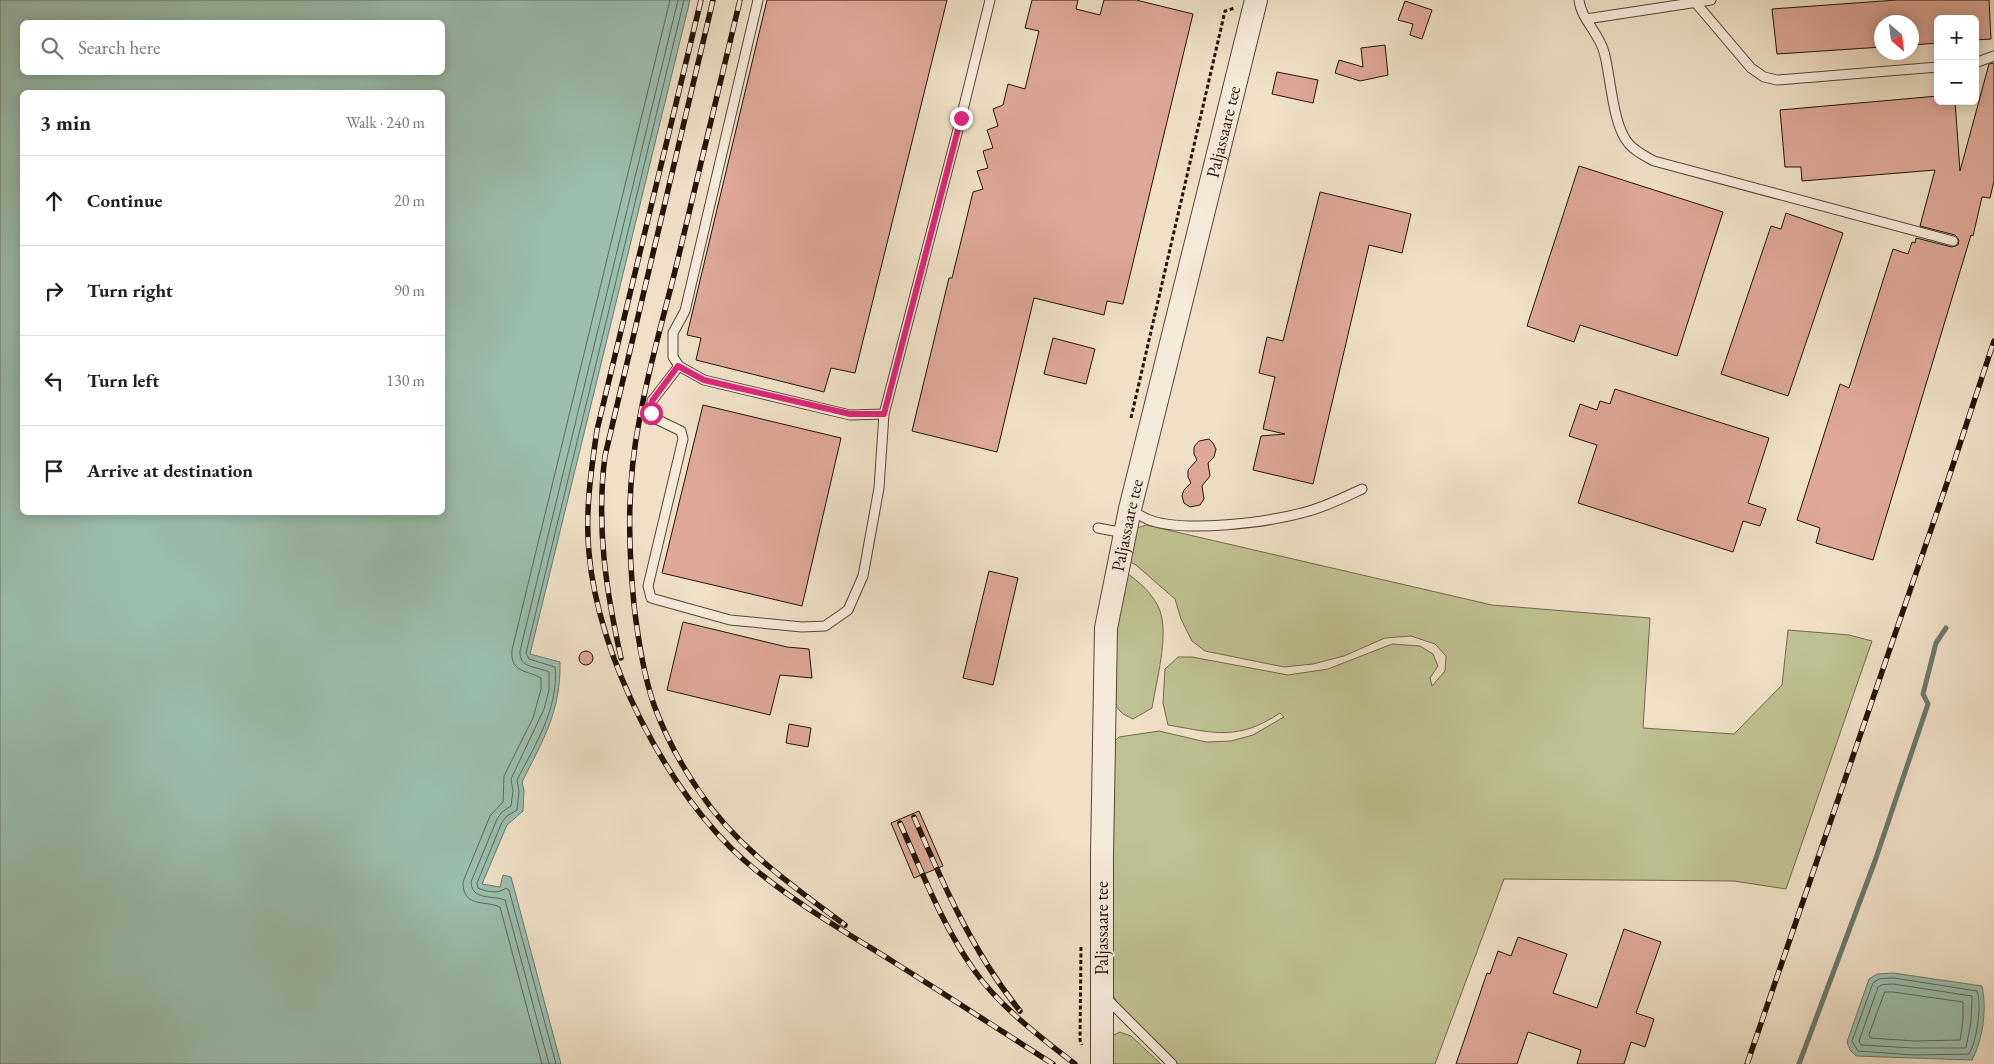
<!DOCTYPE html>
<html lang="en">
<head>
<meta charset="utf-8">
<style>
  body { margin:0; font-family:"EB Garamond",serif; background:#f2f2f2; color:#202124 }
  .controls { position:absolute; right:15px; top:15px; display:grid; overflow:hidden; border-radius:8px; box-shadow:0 2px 12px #0003 }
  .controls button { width:45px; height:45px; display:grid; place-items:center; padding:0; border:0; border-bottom:1px solid #e0e0e0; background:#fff; color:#202124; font:25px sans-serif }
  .compass { position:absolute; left:1874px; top:15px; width:45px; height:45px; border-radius:50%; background:#fff; box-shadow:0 2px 12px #0003; rotate:152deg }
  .stop { position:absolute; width:15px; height:15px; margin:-11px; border:4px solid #db2777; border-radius:50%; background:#fff }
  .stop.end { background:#db2777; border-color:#fff; box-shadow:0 1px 5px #0008 }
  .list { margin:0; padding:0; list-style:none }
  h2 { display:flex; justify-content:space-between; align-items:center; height:65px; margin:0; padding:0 20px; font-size:21px }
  h2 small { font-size:16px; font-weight:400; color:#757577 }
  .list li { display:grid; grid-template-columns:32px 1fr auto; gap:15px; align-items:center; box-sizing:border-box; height:90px; padding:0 20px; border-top:1px solid #e0e0e0 }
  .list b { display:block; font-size:19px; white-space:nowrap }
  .list em { font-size:16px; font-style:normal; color:#757577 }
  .icon { flex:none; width:28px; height:28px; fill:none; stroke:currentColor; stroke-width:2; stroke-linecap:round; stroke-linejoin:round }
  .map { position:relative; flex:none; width:1994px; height:1064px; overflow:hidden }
  .search { position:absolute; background:#fff; box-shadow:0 2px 12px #0003; left:20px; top:20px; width:425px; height:55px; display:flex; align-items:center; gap:12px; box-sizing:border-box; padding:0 18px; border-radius:8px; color:#757577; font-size:19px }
  .panel { position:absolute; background:#fff; box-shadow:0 2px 12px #0003; left:20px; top:90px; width:425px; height:425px; border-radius:8px }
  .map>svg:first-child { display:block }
  .green { fill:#bec192; stroke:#716a4c }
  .water { fill:#9bbeae; stroke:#6b7a6b; fill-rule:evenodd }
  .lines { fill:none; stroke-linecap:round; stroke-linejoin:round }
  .shore { stroke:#60685a; stroke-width:1 }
  .stream { stroke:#6b7a6b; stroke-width:5 }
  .building { fill:#dda897; stroke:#241307 }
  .service-casing { stroke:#574637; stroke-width:11 }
  .tertiary-casing { stroke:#574637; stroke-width:24 }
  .path { stroke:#241307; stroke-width:3; stroke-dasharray:4 2.5; stroke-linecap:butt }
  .service { stroke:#f5ebda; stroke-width:9 }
  .tertiary { stroke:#f5ebda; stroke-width:22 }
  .rail-casing { stroke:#241307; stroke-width:5.5 }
  .rail { stroke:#f5ebda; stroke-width:4; stroke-dasharray:11; stroke-linecap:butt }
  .route { stroke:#db2777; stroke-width:6 }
  .labels { text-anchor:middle; stroke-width:4; stroke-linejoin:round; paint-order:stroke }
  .street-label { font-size:18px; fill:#241307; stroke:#f5ebda }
</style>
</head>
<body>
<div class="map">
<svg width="1994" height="1064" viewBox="0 0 1994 1064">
  <rect width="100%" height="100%" fill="#efe0c6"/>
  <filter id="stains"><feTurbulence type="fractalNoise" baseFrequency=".004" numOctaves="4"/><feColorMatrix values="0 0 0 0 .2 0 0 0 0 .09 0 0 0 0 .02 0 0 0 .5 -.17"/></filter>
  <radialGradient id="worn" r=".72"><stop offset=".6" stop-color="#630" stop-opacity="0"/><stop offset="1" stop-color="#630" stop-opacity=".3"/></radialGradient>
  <path class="green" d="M1146,525L1492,605L1650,618L1643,728L1734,734L1782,685L1788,630L1849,635L1872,641L1786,889L1734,881L1504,879L1435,1064H1178C1152,1041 1120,1019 1109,985L1111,744L1119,737L1159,731L1206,742L1231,741L1253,735L1284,717L1280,713C1238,741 1215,733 1168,725L1163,703L1165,669L1178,657H1192L1288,675L1328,669L1392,644L1420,646L1433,654L1438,666L1430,678L1432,686L1445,671L1446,656L1435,644L1411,636L1385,638L1344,656L1313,664L1284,667L1205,651L1192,641L1181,619L1175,599L1136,565L1126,560L1137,528Z
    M1124,571C1138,581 1154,594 1160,611C1169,636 1156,682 1152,708L1133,719C1129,717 1123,715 1120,711C1099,692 1119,599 1124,571Z
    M1120,1032L1131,1036L1161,1064H1110V1037Z"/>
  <path class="water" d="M0,0H690L530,654L560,662C561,711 543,740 522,782L524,791L523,811L507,825L482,884L500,887L503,875L511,877L561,1064H0ZM22,22H442V72H22ZM22,92H442V512H22Z
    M1893,973L1982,986C1987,1009 1983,1039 1972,1060L1856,1056L1850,1050L1847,1042L1869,979L1877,974Z"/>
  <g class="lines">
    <path class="shore" d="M1894,978L1977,991C1982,1004 1977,1041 1969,1054L1914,1055L1858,1051L1852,1041L1873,983L1879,979Z
      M1893,984L1972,996L1971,1022L1966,1048H1914L1861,1045L1859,1041L1878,987L1881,985Z
      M1885,992H1893L1963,1002V1021L1960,1040L1915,1041L1870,1038L1869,1035Z
      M542,1064L500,907C484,900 463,908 463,882L490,816L503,802L504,776L533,718L541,689V678C527,670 510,673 512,650L670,0
      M549,1064L505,900C493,895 472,901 471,882L497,819L502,812L511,806L513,791L511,779L544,709L549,690V672C537,666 519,669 520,651L678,0
      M556,1064L509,890L506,888C499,894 486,892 478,888L477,883L502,822L507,816L517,810L519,791L517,780C535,745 559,708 555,667L529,659L526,653L684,0"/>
    <path class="stream" d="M1799,1064L1875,861L1928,704L1923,694L1936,643L1946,628"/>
  </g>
  <path class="building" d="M767,0H947L855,373L831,368L824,392L696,360L701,338L687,335Z
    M1032,0H1078L1076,9L1100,15L1104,0H1136L1193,14L1123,304L1107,301L1104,315L1034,298L997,452L912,431L949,278H952L973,192L983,189L977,171L988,168L983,151L993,148L987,130L998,126L993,109L1003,105L1008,84L1025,89L1039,31L1025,28Z
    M1897,0H1989L1991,39L1975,40V19H1938V43L1912,45V22H1882V47L1777,54L1772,9Z
    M1405,1L1432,10L1422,39L1410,35L1413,24L1398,20Z
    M1385,45L1388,75L1360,81L1335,73L1339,60L1363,67L1361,48Z
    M1994,63V181L1990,198L1982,197L1973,236L1971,235L1873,560L1816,543L1820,528L1797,520L1840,384L1849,388L1893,249L1908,254L1912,242L1915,243L1916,238L1952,247L1958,245L1959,240L1955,235L1920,226L1935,170L1802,181L1801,167H1785L1780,110L1938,96V101H1955L1960,171L1989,64Z
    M1277,72L1318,80L1313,103L1272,94Z
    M1579,166L1723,212L1677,356L1580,325L1574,342L1527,326Z
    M1320,192L1411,214L1402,253L1369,245L1313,484L1253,470L1261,436L1285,434L1263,429L1275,377L1259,373L1267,337L1283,341Z
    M1786,213L1843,233L1788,396L1721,374L1771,226L1781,229Z
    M1053,338L1095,349L1086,384L1044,374Z
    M1615,389L1769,438L1748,503L1766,509L1760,526L1743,521L1733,552L1578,503L1597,445L1569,436L1580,404L1597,410L1600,401L1610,404Z
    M703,405L841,438L802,606L662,573Z
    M1209,439L1213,443L1216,449L1214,457L1208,463L1210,476L1202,486L1204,499L1200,505L1190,507L1184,503L1182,496L1184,490L1191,483L1188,477V470L1197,460L1194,454V447L1199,441Z
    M989,571L1018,578L993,685L963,678Z
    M683,622L787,647L809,649L812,678L780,675L770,715L667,690Z
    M579 658a7 7 0 1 1 14 0a7 7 0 1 1-14 0Z
    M789,724L811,728L808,747L786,743Z
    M919,811L943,866L914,878L891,823Z
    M1624,929L1661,942L1636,1013L1654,1019L1645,1047L1631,1042L1624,1064H1577L1581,1050L1528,1032L1517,1064H1456L1487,973L1490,974L1498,951L1511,956L1518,937L1567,954L1553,993L1597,1008Z"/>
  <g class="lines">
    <g class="service-casing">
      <path id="service" d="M758,0L685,311L673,333V357L679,366L704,380L850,415L884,414
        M1579,0C1581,19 1599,33 1604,52C1611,76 1612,125 1629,144C1636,152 1645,156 1654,161L1953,241
        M1695,2L1751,68L1764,77L1777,80L1938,67
        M1586,19L1711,0
        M1975,63L1994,56
        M679,366L652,401L651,413L656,419L681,431L683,439L648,586L651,598L730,620L802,627L825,626L848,610L863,576L879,488L884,414L961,118L990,0
        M1130,510C1136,513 1141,516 1147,519C1183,534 1271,522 1309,511C1327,506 1345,497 1362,489
        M1098,528L1124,533
        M1105,997L1172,1064"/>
    </g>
    <g class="tertiary-casing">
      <g id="tertiary">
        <path id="s1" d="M1102,1064V856L1106,628L1130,509L1256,0"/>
      </g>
    </g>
    <path class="path" d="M1131,418L1225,11L1235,8
      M1081,947L1080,1040L1082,1045"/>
    <use href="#service" class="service"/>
    <use href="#tertiary" class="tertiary"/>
    <g class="rail-casing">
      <path id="rail" d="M701,0L597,430C591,471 585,512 589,553C598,657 667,793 745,861C790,900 842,930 892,961C946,995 1000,1030 1053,1064
        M740,0C719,88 698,176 677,263C664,316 648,369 639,422C627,484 628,543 634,605C638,639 643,673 654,705C665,735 681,765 699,791C736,847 793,886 845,925
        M621,658C606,591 596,525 605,456L713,0
        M914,817C943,884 973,953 1020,1011
        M900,823C922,872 942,925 974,970C999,1006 1040,1037 1075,1064
        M1747,1064L1946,486L1994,341"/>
    </g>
    <use href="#rail" class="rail"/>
  </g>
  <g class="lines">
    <path class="route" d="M651,413L652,401L678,366L704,380L850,414H884L961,118"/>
  </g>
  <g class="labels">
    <g class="street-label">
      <text dy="6" stroke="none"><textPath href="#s1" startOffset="946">Paljassaare tee</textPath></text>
      <text dy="6" stroke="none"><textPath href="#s1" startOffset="541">Paljassaare tee</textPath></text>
      <text transform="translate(1102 928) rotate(-90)" y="6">Paljassaare tee</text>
    </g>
  </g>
  <rect width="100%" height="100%" filter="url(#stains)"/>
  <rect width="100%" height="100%" fill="url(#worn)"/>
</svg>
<div class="controls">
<button>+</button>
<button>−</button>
</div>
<svg class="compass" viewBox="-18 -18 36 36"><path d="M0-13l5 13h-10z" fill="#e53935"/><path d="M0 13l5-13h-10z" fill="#757577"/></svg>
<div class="stop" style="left:651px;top:413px"></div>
<div class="stop end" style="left:961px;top:118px"></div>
<div class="search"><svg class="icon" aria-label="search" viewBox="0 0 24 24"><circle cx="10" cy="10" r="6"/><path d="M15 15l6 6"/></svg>Search here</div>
<section class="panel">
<h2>3 min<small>Walk · 240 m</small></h2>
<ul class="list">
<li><svg class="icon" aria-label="ahead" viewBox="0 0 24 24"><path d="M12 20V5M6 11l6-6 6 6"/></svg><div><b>Continue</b></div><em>20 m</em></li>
<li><svg class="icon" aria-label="right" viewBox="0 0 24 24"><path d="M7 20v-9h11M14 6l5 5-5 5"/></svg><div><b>Turn right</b></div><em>90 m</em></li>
<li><svg class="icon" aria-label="left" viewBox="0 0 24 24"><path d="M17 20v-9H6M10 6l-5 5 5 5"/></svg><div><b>Turn left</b></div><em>130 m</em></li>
<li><svg class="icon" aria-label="arrive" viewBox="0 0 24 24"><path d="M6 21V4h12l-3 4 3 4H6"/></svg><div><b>Arrive at destination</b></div></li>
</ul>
</section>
</div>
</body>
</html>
